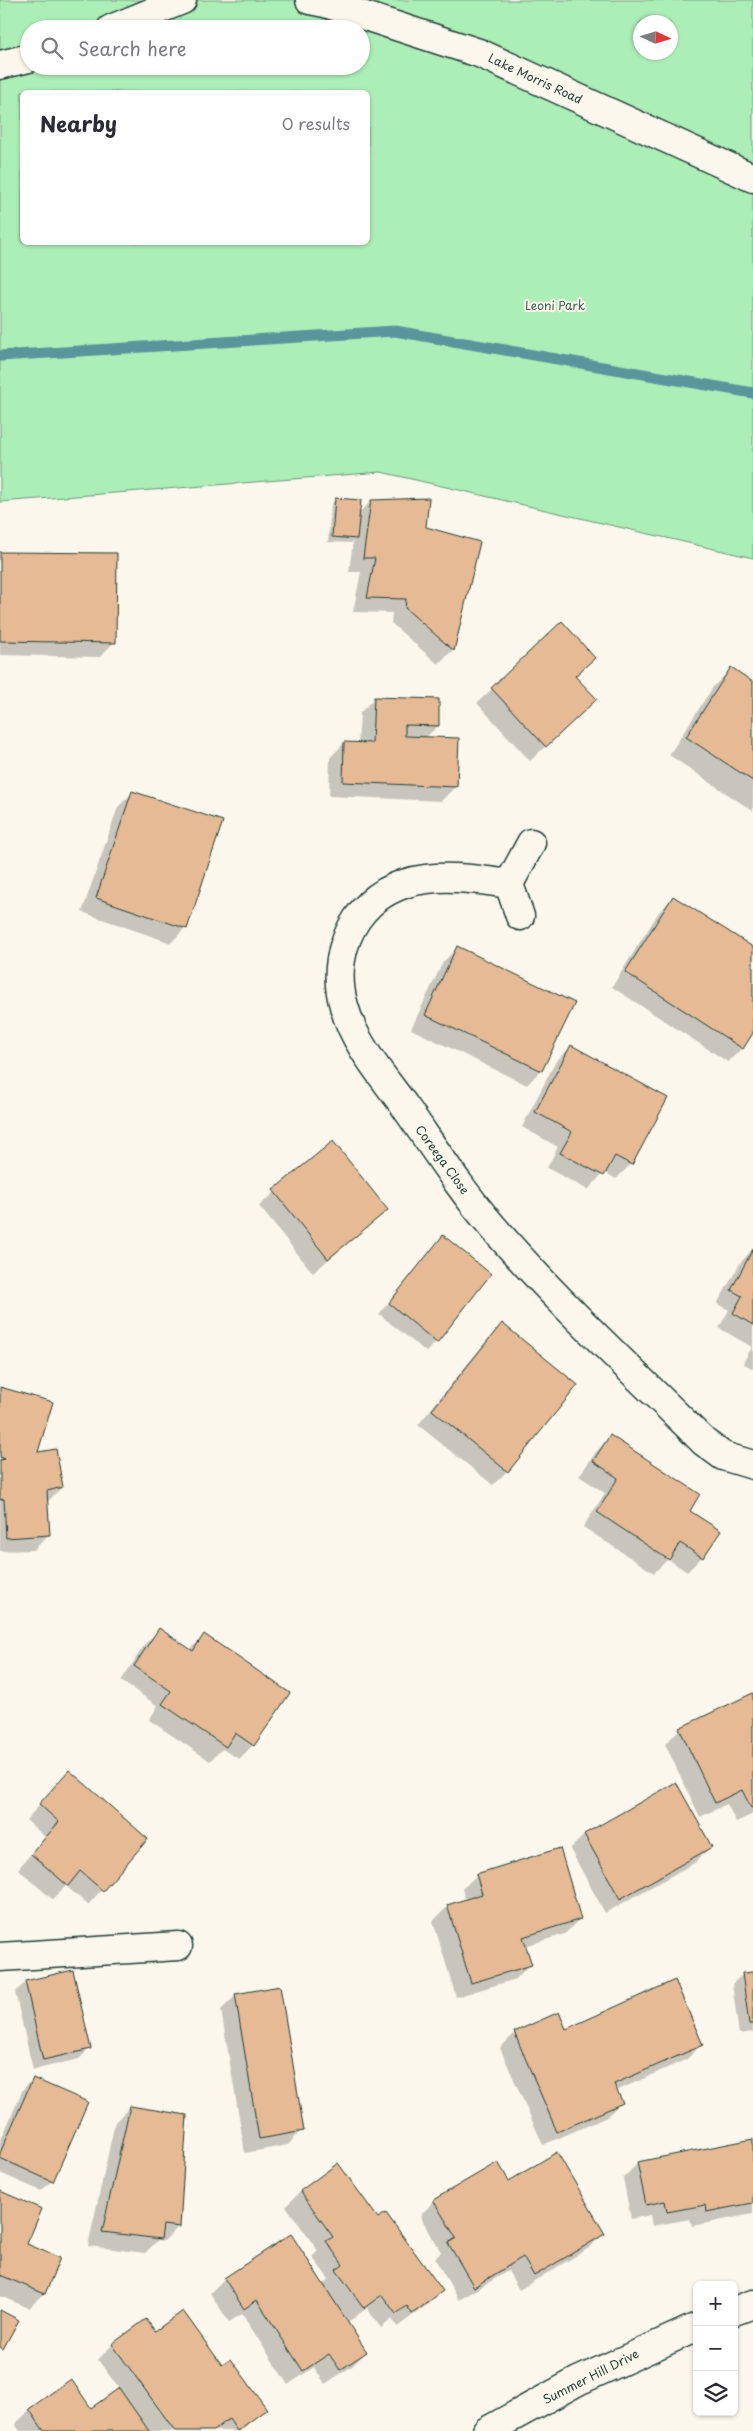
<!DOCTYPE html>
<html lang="en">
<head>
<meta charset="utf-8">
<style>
  body { margin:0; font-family:"Playpen Sans",sans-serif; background:#f2f2f3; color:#2b2b33 }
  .controls { position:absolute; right:15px; bottom:15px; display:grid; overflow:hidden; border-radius:8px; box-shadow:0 1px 4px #0004 }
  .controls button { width:45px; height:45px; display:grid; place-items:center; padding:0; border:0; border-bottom:1px solid #e1e1e2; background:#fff; color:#2b2b33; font:25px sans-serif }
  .compass { position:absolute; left:633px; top:15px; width:45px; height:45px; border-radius:50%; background:#fff; box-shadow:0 1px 4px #0004; rotate:94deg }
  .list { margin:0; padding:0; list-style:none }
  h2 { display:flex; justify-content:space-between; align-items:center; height:65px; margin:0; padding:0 20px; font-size:21px }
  h2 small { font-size:16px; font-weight:400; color:#7c7c81 }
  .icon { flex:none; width:28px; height:28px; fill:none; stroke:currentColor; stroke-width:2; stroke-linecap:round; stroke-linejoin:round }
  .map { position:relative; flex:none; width:753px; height:2431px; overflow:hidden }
  .search { position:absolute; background:#fff; box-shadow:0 1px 4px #0004; left:20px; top:20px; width:350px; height:55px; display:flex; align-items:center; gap:12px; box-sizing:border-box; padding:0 18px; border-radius:28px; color:#7c7c81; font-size:19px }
  .panel { position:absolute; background:#fff; box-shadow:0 1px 4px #0004; left:20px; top:90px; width:350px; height:155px; border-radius:8px }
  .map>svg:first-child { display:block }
  .green { fill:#aceeb7; stroke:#669676; fill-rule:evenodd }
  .shadow { fill:#0003 }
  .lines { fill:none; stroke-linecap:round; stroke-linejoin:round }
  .stream { stroke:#5a959c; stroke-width:11 }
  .building { fill:#e5ba95; stroke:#1f3d34 }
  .minor-casing { stroke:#1f3d34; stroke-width:31 }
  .tertiary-casing { stroke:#1f3d34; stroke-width:31 }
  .minor { stroke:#fbf7ec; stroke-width:28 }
  .tertiary { stroke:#fbf7ec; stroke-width:28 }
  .labels { text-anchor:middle; stroke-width:4; stroke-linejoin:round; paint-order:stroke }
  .street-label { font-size:12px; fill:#1f3d34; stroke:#fbf7ec }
  .park-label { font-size:12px; fill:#3b604e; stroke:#fbf7ec }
</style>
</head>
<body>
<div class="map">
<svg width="753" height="2431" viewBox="0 0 753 2431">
  <rect width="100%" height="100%" fill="#fbf7ec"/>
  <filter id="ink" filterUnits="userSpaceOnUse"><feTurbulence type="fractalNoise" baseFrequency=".02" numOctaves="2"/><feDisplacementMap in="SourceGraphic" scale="10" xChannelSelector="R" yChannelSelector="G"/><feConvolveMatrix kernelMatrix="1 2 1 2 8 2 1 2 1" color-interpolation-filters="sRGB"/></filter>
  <g filter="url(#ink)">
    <path class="green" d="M0,0H753V558L381,472L0,502ZM640,22H670V52H640ZM29,29H361V66H29ZM22,92H368V242H22Z"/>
    <path class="shadow" d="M336,499L358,514L371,501L424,528L478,543L453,650L438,664L391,623L392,613L353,612L361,572H349L353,541L351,543L328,542L331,504Z
      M0,553L114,642L100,657L0,655Z
      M562,623L580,713L530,761L477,703Z
      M731,669L753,683V811L669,755L713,687Z
      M374,698L438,726L425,738L456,786L441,801L329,796L330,758L344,743L358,744L360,713Z
      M133,792L185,928L171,943L82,912L118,807Z
      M674,897L753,948V1031L742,1048L728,1062L612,987L659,912Z
      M457,948L541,1070L527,1085L411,1029L443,962Z
      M571,1047L631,1164L616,1179L604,1172L588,1190L547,1168L558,1147L522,1127L556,1061Z
      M332,1143L386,1210L313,1273L259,1206Z
      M443,1237L436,1342L426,1352L379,1314Z
      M753,1249V1369L743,1363L752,1347L719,1328L729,1310L717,1304L741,1262Z
      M503,1325L507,1471L493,1485L418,1425L488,1339Z
      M0,1388L37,1454L62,1487L47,1502L48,1535L34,1550L0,1551Z
      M610,1437L688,1511L702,1557L687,1572L668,1559L654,1573L583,1527L605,1493L579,1476L596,1452Z
      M159,1630L189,1650L204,1636L253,1745L239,1759L222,1749L210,1761L149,1720L158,1706L121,1681L145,1644Z
      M753,1694V1814L736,1822L727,1804L700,1817L665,1744L680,1729Z
      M69,1772L146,1839L88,1905L66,1886L52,1899L18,1869L45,1837L26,1820Z
      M584,1835L710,1847L696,1862L605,1913L570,1849Z
      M477,1875L579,1919L565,1934L525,1946L530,1964L516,1979L456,1997L433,1921L448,1906L465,1900L462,1889Z
      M753,1973V2032L739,2034L732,1984L743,1974Z
      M26,1982L89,2049L79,2059L33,2070L15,1992Z
      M236,1995L302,2130L288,2145L245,2153L221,2010Z
      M565,2031L702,2044L687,2059L616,2091L621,2102L607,2117L543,2145L500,2048L515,2033Z
      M33,2079L52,2181L41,2191L0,2173V2142L23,2089Z
      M130,2107L179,2226L164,2241L158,2240L145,2253L88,2246L115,2122Z
      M753,2140V2214L692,2226L690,2219L652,2226L650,2215L631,2219L623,2178L638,2163Z
      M338,2165L378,2220L441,2291L426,2306L397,2327L392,2319L381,2328L367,2308L347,2323L366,2352L351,2367L325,2384L314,2367L288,2385L242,2314L229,2322L210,2293L224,2279L290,2235L323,2285L329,2279L312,2257L318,2251L286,2206L300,2192Z
      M508,2182L604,2233L589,2248L519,2290L508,2271L459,2300L435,2259L441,2252L420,2216L434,2201Z
      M0,2192L25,2244L59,2259L44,2294L29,2308L0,2296Z
      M146,2320L154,2333L222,2367L265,2409L240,2431H20L15,2424L30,2410H91L120,2390L98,2360L112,2345Z"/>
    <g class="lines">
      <path class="stream" d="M0,356L395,331L753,393"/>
    </g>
    <path class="building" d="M335,498L361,500L357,539L332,537Z
      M429,498L426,527L480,542L454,651L405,608L406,599L367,598L375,558H363L371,500Z
      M0,552L117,553L116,643L0,641Z
      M562,621L595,658L575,676L597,699L546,747L491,688Z
      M731,667L753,682V781L686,737Z
      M374,697L439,699V726L405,725V736L459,738L457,787L343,782L344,742L372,743Z
      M132,791L223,821L187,929L96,898Z
      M673,896L753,947V1033L743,1049L625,972Z
      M457,946L575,1003L542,1071L425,1015Z
      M571,1045L668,1098L632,1165L615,1156L604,1176L560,1153L572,1132L535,1112Z
      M333,1141L388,1210L328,1259L273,1190Z
      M443,1235L491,1274L437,1343L389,1303Z
      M753,1249V1325L733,1313L742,1296L731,1290Z
      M502,1323L578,1385L508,1472L432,1410Z
      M0,1387L53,1402L38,1452L56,1449L63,1487L47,1491L50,1535L6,1538L4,1499L0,1500V1460L5,1459L0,1457Z
      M610,1435L700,1494L690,1511L721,1531L703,1558L680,1543L669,1560L597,1512L618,1478L593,1461Z
      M159,1628L193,1651L204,1634L290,1693L254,1746L235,1733L226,1747L162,1704L171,1691L134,1666Z
      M753,1693V1807L751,1808L742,1790L715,1803L679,1728Z
      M69,1770L148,1839L103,1891L80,1871L68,1886L31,1854L59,1822L39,1804Z
      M676,1782L712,1847L620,1899L584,1834Z
      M560,1848L581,1919L523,1937L532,1965L471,1983L447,1905L482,1894L476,1874Z
      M73,1970L91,2049L43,2060L25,1981Z
      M753,1972V2024H749L742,1973Z
      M675,1980L703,2045L614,2084L623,2103L557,2132L514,2032L559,2012L566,2029Z
      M280,1986L304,2131L259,2139L235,1994Z
      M33,2078L88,2102L53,2182L0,2158V2153Z
      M130,2106L187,2115L180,2227L163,2225L161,2239L102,2232Z
      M753,2139V2203L706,2212L705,2205L667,2212L665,2201L646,2205L637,2162Z
      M557,2152L605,2234L534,2276L523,2257L474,2287L448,2243L456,2238L433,2200L498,2162L509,2181Z
      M338,2163L378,2218L386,2213L443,2291L412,2314L407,2306L396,2314L382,2295L364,2308L336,2270L343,2265L326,2241L333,2237L300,2191Z
      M0,2191L42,2209L27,2244L60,2258L45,2294L0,2275Z
      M291,2234L367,2352L340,2370L329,2354L303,2371L257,2300L244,2309L224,2278Z
      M0,2310L19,2320L3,2349L0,2347Z
      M183,2311L222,2365L231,2359L267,2409L237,2431L229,2419L213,2431H175L112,2344L146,2319L155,2331Z
      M71,2379L91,2408L119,2388L149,2431H44L29,2409Z"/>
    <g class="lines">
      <g class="minor-casing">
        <path id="minor" d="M509,884C455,876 393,867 357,919C340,944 335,976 344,1006C354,1044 383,1076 406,1108C434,1148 460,1189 492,1226C557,1302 633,1371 704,1442L723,1456L753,1465
          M520,916L509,884L531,843
          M0,1957L178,1946
          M734,2311L753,2304
          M487,2431L578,2381L697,2327"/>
      </g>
      <g class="tertiary-casing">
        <path id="tertiary" d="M310,0L325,3L479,53L753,178
          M111,29L182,0
          M0,65L29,58"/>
      </g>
      <use href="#minor" class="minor"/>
      <use href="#tertiary" class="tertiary"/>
    </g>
  </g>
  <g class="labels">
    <g class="street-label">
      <text transform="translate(535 79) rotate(25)" y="4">Lake Morris Road</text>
      <text transform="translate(442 1160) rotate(54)" y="4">Coreega Close</text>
      <text transform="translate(591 2377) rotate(-27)" y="4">Summer Hill Drive</text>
    </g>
    <g class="park-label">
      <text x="555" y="310">Leoni Park</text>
    </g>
  </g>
</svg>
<div class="controls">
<button>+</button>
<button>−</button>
<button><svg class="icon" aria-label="layers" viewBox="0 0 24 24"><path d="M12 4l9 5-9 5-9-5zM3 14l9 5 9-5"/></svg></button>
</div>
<svg class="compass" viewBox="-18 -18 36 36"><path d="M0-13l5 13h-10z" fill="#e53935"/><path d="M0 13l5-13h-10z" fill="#7c7c81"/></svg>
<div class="search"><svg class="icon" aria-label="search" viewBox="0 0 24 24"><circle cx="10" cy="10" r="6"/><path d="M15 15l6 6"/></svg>Search here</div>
<section class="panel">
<h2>Nearby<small>0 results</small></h2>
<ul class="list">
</ul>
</section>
</div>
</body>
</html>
